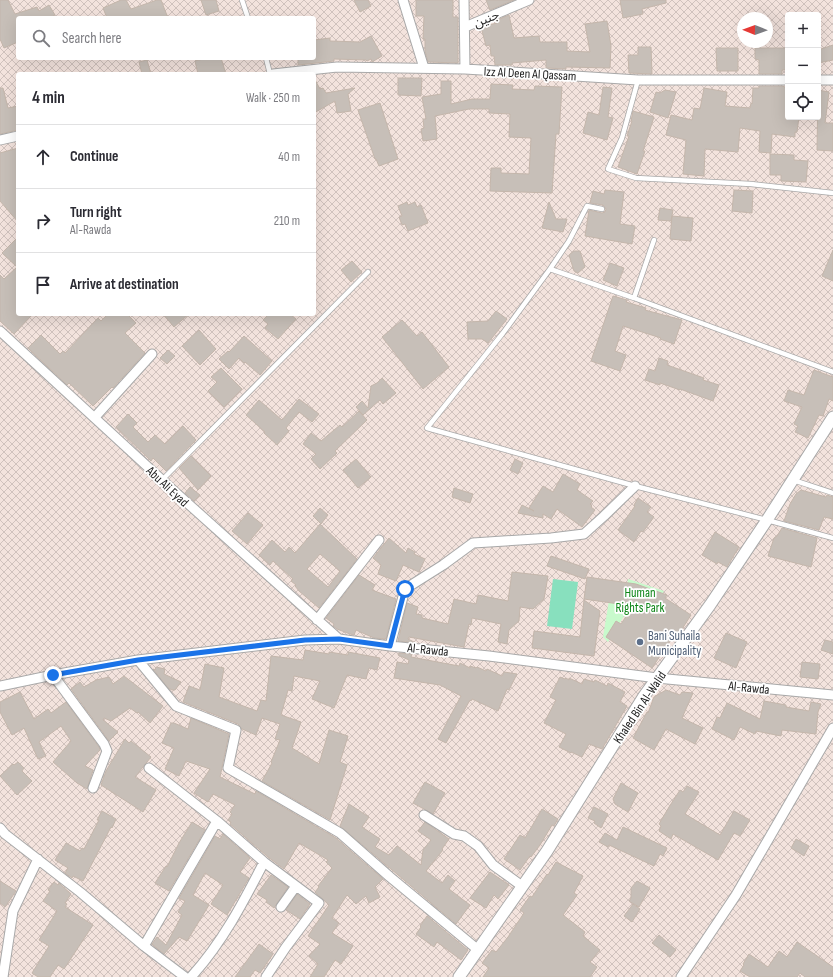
<!DOCTYPE html>
<html lang="en">
<head>
<meta charset="utf-8">
<style>
  body { margin:0; font-family:"Sofia Sans Condensed","Noto Sans Arabic",sans-serif; background:#f7f7f7; color:#2b2b33 }
  .controls { position:absolute; right:12px; top:12px; display:grid; overflow:hidden; border-radius:4px; box-shadow:0 4px 16px #0002 }
  .controls button { width:36px; height:36px; display:grid; place-items:center; padding:0; border:0; border-bottom:1px solid #e1e1e2; background:#fff; color:#2b2b33; font:20px sans-serif }
  .compass { position:absolute; left:737px; top:12px; width:36px; height:36px; border-radius:50%; background:#fff; box-shadow:0 4px 16px #0002; rotate:271deg }
  .stop { position:absolute; width:12px; height:12px; margin:-9px; border:3px solid #1a73e8; border-radius:50%; background:#fff }
  .stop.end { background:#1a73e8; border-color:#fff; box-shadow:0 1px 4px #0008 }
  .list { margin:0; padding:0; list-style:none }
  h2 { display:flex; justify-content:space-between; align-items:center; height:52px; margin:0; padding:0 16px; font-size:17px }
  h2 small { font-size:13px; font-weight:400; color:#7c7c81 }
  .list li { display:grid; grid-template-columns:26px 1fr auto; gap:12px; align-items:center; box-sizing:border-box; height:64px; padding:0 16px; border-top:1px solid #e1e1e2 }
  .list b { display:block; font-size:15px; white-space:nowrap }
  .list p { margin:0; font-size:13px; white-space:nowrap; color:#7c7c81 }
  .list em { font-size:13px; font-style:normal; color:#7c7c81 }
  .icon { flex:none; width:22px; height:22px; fill:none; stroke:currentColor; stroke-width:2; stroke-linecap:round; stroke-linejoin:round }
  .map { position:relative; flex:none; width:833px; height:977px; overflow:hidden }
  .search { position:absolute; background:#fff; box-shadow:0 4px 16px #0002; left:16px; top:16px; width:300px; height:44px; display:flex; align-items:center; gap:10px; box-sizing:border-box; padding:0 14px; border-radius:4px; color:#7c7c81; font-size:15px }
  .panel { position:absolute; background:#fff; box-shadow:0 4px 16px #0002; left:16px; top:72px; width:300px; height:244px; border-radius:4px }
  .map>svg:first-child { display:block }
  .military { fill:url(#military-cross-hatch); fill-rule:evenodd }
  .park { fill:#c8facc }
  .pitch { fill:#88e0be }
  .building { fill:#c7bfb8; stroke:#c4b6ab; fill-rule:evenodd }
  .lines { fill:none; stroke-linecap:round; stroke-linejoin:round }
  .service-casing { stroke:#a9a9a9; stroke-width:6 }
  .minor-casing { stroke:#a9a9a9; stroke-width:11 }
  .tertiary-casing { stroke:#a9a9a9; stroke-width:13 }
  .service { stroke:#fff; stroke-width:4.5 }
  .minor { stroke:#fff; stroke-width:9 }
  .tertiary { stroke:#fff; stroke-width:11 }
  .route { stroke:#1a73e8; stroke-width:5 }
  .service-dot { fill:#5c6f8a; stroke:#fff; stroke-width:1.5 }
  .labels { text-anchor:middle; stroke-width:3.5; stroke-linejoin:round; paint-order:stroke }
  .street-label { font-size:13px; fill:#222; stroke:#fff }
  .park-label { font-size:13px; fill:#0c8416; stroke:#fff }
  .service-label { font-size:13px; fill:#4e5e75; stroke:#fff; text-anchor:start }
</style>
</head>
<body>
<div class="map">
<svg width="833" height="977" viewBox="0 0 833 977">
  <defs>
    <pattern id="military-cross-hatch" width="8" height="8" patternUnits="userSpaceOnUse"><rect width="8" height="8" fill="#f3e3dd"/><path d="M0 0l8 8M0 8l8-8" fill="none" stroke="#d0c2bd"/></pattern>
  </defs>
  <rect width="100%" height="100%" fill="#f2efe9"/>
  <path class="military" d="M0,0H833V977H0ZM788,15H818V117H788ZM18,18H314V58H18ZM743,18H767V42H743ZM18,74H314V314H18Z"/>
  <path class="park" d="M628,579L664,591L644,621L627,611L608,642L603,637L609,600L625,602Z"/>
  <path class="pitch" d="M553,579L578,582L572,629L547,626Z"/>
  <path class="building" d="M0,0H8L15,14L37,7L39,11L49,5L55,15L53,16L54,18H18V42L4,48L0,39Z
    M121,0H126L131,9L157,0H161L168,18H107L103,8Z
    M201,0H216L219,11L206,15Z
    M354,0H368L371,6L360,12Z
    M416,0H453V17H458V63L428,62L425,51V39H423L424,16H416Z
    M486,0H514L490,10Z
    M620,0H666V3L642,9L643,14L623,18Z
    M509,15L514,38L539,36L540,42H567V51L590,52L585,24L607,21L611,46L610,68L566,67V69L546,68V60L512,63V65H495L494,56H491L490,45L486,46L481,27L497,23L495,21Z
    M371,36L382,56L372,62L371,59L367,61L366,60L334,59V61L298,65V58H314V40L330,38V41L360,42Z
    M833,45V60L818,63V50Z
    M638,47H651L652,74L629,73L628,55H638Z
    M716,48H738V71H717Z
    M755,48H788V70H782V74H759V60L755,59Z
    M207,58H221L226,74H198L195,61Z
    M147,60L151,74H142L139,62Z
    M314,78L320,89L323,88L326,93L355,88L348,94L351,111L337,113L335,101L314,113Z
    M398,78H422L421,96L398,95Z
    M441,81H451V104L472,99H490L491,84L513,85L512,89L534,90L535,86L562,87L559,134H556L552,193L490,191L491,168H501V173L529,174L531,138L509,137L510,114L489,113V109H469L435,116L437,139L423,141L421,129L424,128L423,119H426L422,97L441,94Z
    M759,86H782L788,88V117H799L797,132H795V137L772,134L771,153L759,152L760,131L740,128L738,152L705,149L704,176L683,174L686,140L666,135L671,115L692,120L694,108L700,109L704,88L727,92L725,106L750,108L751,103L752,104L753,88H759Z
    M603,87L612,88L608,117L613,118L607,140L583,133L588,112L599,115Z
    M0,88H3L8,108L18,106V130L0,134Z
    M665,90L676,92L668,118L650,112L656,92L660,93Z
    M818,90L829,92L825,123H833V151L817,150Z
    M380,103L398,159L379,166L376,159H375L358,110Z
    M633,111L654,117L643,151H645L637,174L618,167L629,136H627L632,121H631Z
    M18,148V222L0,201V153Z
    M770,154L794,155V160L808,161L806,182L781,181V175H770Z
    M605,190L624,192L620,224L635,226L632,244L585,236L589,210L602,213L605,212L606,209L603,205L590,203L593,191L604,194Z
    M734,190L753,191L752,213L732,211Z
    M407,202L408,205L415,202L417,207L421,205L428,223L408,231L405,224L402,225L399,217L402,216L398,206Z
    M549,202L556,219H567L563,232L542,228Z
    M660,208L673,210L671,221L658,220Z
    M672,216L693,218L691,241L670,239Z
    M18,237V314H33L14,334L0,321V275L4,279L17,267L2,253Z
    M833,250V281L822,276Z
    M574,251H580L585,267L578,273L574,271L569,255Z
    M352,261L362,272L351,282L341,270Z
    M610,263L624,268L617,286L603,280Z
    M613,296L627,300L626,302L646,308L645,310L682,320L674,344L660,339L661,338L623,326L615,351L626,355L620,371L591,361Z
    M496,311L507,319L488,343L482,339H468L467,322L488,321Z
    M108,314H127L136,323L125,333L145,353L113,388L112,387L93,406L69,383L67,385L28,348L41,335L60,354L63,351L65,353L98,318L101,321Z
    M163,314H189L174,327Z
    M269,314H290L296,319L278,339L265,328L268,324L263,320Z
    M402,320L417,336L422,332L449,367L423,389L382,337Z
    M199,330L216,349L200,365L182,346Z
    M244,336L272,361L260,375L245,362L244,363L239,358L229,369L219,359L228,351L229,352Z
    M168,350L175,356L167,364L160,358Z
    M659,358L668,361L667,365L704,378L703,380L719,385L713,401L680,389V390L660,383V385L645,380L649,369L655,371Z
    M221,368L242,389L224,407L208,391L217,382L211,377Z
    M814,370L833,377V401L829,399L823,416L819,415L808,438L795,432L798,426L794,424L802,407L784,401L788,390L804,395Z
    M382,378L396,393L383,404L380,400L363,415L356,407L362,401L368,408L371,386L377,383Z
    M299,399L319,414L312,422L299,412L286,428L289,431L277,445L264,433L265,432L246,415L259,400L282,420Z
    M359,411L367,420L335,451L337,453L320,469L311,459L316,454L303,444L311,433L321,441L340,425L342,427Z
    M128,414L137,423L133,427L148,442L155,435L165,444L183,426L196,440L166,471L153,458L151,461L116,427Z
    M191,456L211,476L198,490L179,468Z
    M356,459L371,477L358,488L343,470Z
    M515,459L523,463L518,474L510,470Z
    M563,474L580,484L577,490L593,501L590,504L592,506L591,507L595,510L582,527L557,509L551,519L543,514V518L518,513L522,505L534,511L529,508L543,486L553,492Z
    M190,487L200,495L194,501L185,493Z
    M454,488L473,494L470,503L452,497Z
    M801,490L826,497L827,495L833,497V519L824,517L819,530L784,521L790,504L796,494Z
    M638,498L651,507L647,512L654,517L643,532L641,531L634,542L618,530L635,506L634,505Z
    M320,508L328,515L321,524L313,516Z
    M248,513L263,525L247,544L232,531Z
    M320,524L357,559L319,608L299,591L295,586L296,585L291,581L293,579L273,561L270,565L259,555L272,540L285,552L289,547L295,553ZM320,554L340,571L328,587L307,569Z
    M782,528L817,538L811,567L768,556L774,538L777,536Z
    M715,532L739,547L727,567L718,562L717,564L702,555Z
    M389,538L406,553L408,548L415,552L414,554L425,559L419,572L403,565L396,581L378,574L381,565L373,558Z
    M551,556L589,569L585,579L547,566Z
    M512,572L548,576L544,599L533,609L520,607L519,621L509,630L507,644L498,642L501,624L472,618L471,625L469,624L464,647L409,637L408,639L416,643L398,641L407,603L418,607L416,614L422,615V618L448,624L454,599L476,604L478,595L508,601Z
    M359,575L375,585L372,590L396,599L386,639L374,638L356,630L354,635L350,634L337,629L333,626L334,624L326,618Z
    M587,577L636,584L667,595L665,598L691,615L675,640L672,638L652,668L606,637L616,621L621,624L633,606L584,599Z
    M584,600L600,611L594,656L532,648L534,631L580,637Z
    M726,633L747,642L736,668L714,658Z
    M825,640L833,642V654L821,650Z
    M305,650L329,654V652L348,655V652L380,658L377,670L369,668L366,679L347,675L334,708L312,699L320,681L294,676L292,691L288,690L281,715L301,722L292,748L319,764L329,730L348,736L340,762L347,765L330,820L262,781L272,763L271,762L280,740L275,739L280,724L262,718L256,735L242,729L238,724L183,702L189,686L200,690L205,664L224,668L219,697L257,711L261,700L266,701L271,656L303,660Z
    M399,653L412,654L411,657L459,666L460,663L470,668V666L476,668L477,667L486,671L487,669L502,676L504,672L517,674L509,690L507,689L498,711L472,699L471,701L470,700L446,743L438,739L461,696L440,685L394,678L397,662L408,664L409,660L398,655Z
    M802,662L820,664L818,679L800,677Z
    M156,667L165,669L164,674L181,682L175,690H172L168,688L153,669L155,670Z
    M124,676L163,706L150,723L138,712L137,713L130,708L111,721L104,718L103,720L118,732L109,741L71,689L80,682L84,687L96,680L109,677L113,684Z
    M560,677L565,679L566,678L569,680V678L582,684L584,679L594,682L595,680L607,686L608,683L625,692L620,702L627,706L602,749L589,744L582,757L571,752V753L559,747L566,734L544,723L556,700L550,697Z
    M666,690L680,695L682,692L693,693L682,718L703,728L695,744L666,729L654,750L633,738L647,712L648,713L654,697Z
    M20,692L34,719L48,709L51,713L66,702L99,747L100,750L85,766L93,770L87,789L77,783L53,762L71,741L61,726L39,742L46,756L38,759L24,728L12,735L0,712V702Z
    M764,701L786,705V707L809,711L811,702L821,704L818,712L816,734L782,730L781,736L756,731L755,734L740,727L734,740L712,729L717,717L720,718L727,703L760,719Z
    M191,718L229,734L220,777L255,794L256,791L336,838L383,879L375,887L380,897L369,903L366,896L356,904L347,895L332,918L339,923L332,933L353,946L341,964L335,960L324,977H310L318,964L309,956L320,944L308,936L329,905L315,892L319,887L318,886L332,868L326,862L328,860L299,843L284,869L268,857L230,824L231,822L228,820L232,814L230,812L235,805L213,794L208,802L194,793L210,769L186,761L179,776L165,769L174,748L162,743L171,723H174L188,729Z
    M125,739L129,743L131,741L151,757L135,777L156,790L143,812L101,785L106,771Z
    M18,762L24,768L22,771L32,781L17,795L0,776L13,764L14,765Z
    M425,782L445,793L433,814L413,803Z
    M621,783L638,793L628,812L615,804L613,799Z
    M687,786L699,792L685,814L720,835L734,811L750,820L740,836L734,833L718,860L673,834L671,839L659,831L661,826L659,824L669,807L680,790L683,792Z
    M349,804L369,817L362,827L380,839L375,847L389,855L397,846L421,865L423,850L431,840L418,831L425,822L449,839L442,849L443,850L426,871L442,883L448,875L455,881L449,889L470,905L456,924L340,826Z
    M594,807L608,814L601,828L594,823L595,821L588,818Z
    M542,809L558,819L554,826L552,825L540,845L531,857L530,856L520,870L504,859L520,835L525,838Z
    M102,811L116,819L112,828L111,827L83,881L73,876L72,878L65,873L68,868L55,860L66,843L80,851L82,848L84,849L99,820H97Z
    M192,822L205,830L169,891L155,883L166,866L167,867L179,843Z
    M623,827L667,848L663,856L660,854L654,866L609,845L608,847L599,842L605,833L617,840Z
    M223,834L250,858L240,872L249,878L227,915L211,904L223,885L205,873L193,895L209,905L187,941L179,937L164,954L152,944L157,937L166,945L182,915L178,912L185,901L179,898L215,836L220,839Z
    M796,839L809,846L804,856L791,848Z
    M556,862L583,876L574,893L577,895L563,915L585,932L583,936L600,950L590,962L597,967L590,977H483L489,968L482,963L492,950L496,952L508,937L524,913L520,910L530,896L532,897L547,874L548,875Z
    M490,872L509,885L498,899L494,895L486,908L470,898Z
    M271,875L288,887L274,908L266,902L267,900L257,894Z
    M0,881L16,891L5,907L0,903Z
    M637,881L650,888L639,907L629,901L631,898V888Z
    M54,882L58,885L59,883L71,894L65,903L67,904L65,907L93,925L64,969L58,965L50,977H38L32,973L49,946L39,940L57,911L43,901L50,891L48,890Z
    M297,894L310,904L300,919L286,910Z
    M633,904L640,909L632,922L624,916Z
    M427,916L468,950L461,960L437,942L434,947L416,934L421,927L420,926Z
    M659,935L676,950L670,957L652,943Z
    M797,942L833,967V977H805L800,973L797,977H750L740,971L744,965L743,964L749,954L768,967L779,951L787,957Z
    M259,944L273,954L260,973L255,970L250,977H235Z"/>
  <g class="lines">
    <g class="service-casing">
      <path id="service" d="M242,0L248,18
        M266,58L270,74
        M638,80L622,138L608,169L636,178L751,184L833,193
        M602,209L587,206L569,241L550,269L503,333L427,428L635,486L767,520L833,538
        M550,269L634,298L833,372
        M634,298L654,240
        M162,480L368,272
        M793,480L833,493"/>
    </g>
    <g class="minor-casing">
      <path id="minor" d="M403,0L424,68
        M464,0L465,69
        M465,27L529,0
        M273,74L337,67L465,69L638,80H788
        M818,80H833
        M0,140L18,136
        M0,331L174,491L339,639
        M95,417L152,354
        M317,620L379,540
        M390,646L405,589L443,565L473,543L551,538L584,534L604,516L635,486
        M138,660L176,706L236,730L228,768L340,833L390,877L477,949
        M53,675L104,744L107,751L93,788
        M0,686L53,675L138,660L305,640L339,639L390,646L489,656L657,678L833,695
        M149,768L217,821L264,862L319,903L286,947L266,977
        M424,815L454,834L464,836L478,846L493,865L522,886
        M0,828L5,834L80,892L144,946L185,977
        M281,907L296,886
        M144,946L217,821
        M3,977L13,911L38,859
        M191,977C222,943 243,903 264,862
        M681,977L736,895L833,728"/>
    </g>
    <g class="tertiary-casing">
      <path id="tertiary" d="M459,977L547,851L644,696L710,605L767,520L833,417"/>
    </g>
    <use href="#service" class="service"/>
    <use href="#minor" class="minor"/>
    <use href="#tertiary" class="tertiary"/>
  </g>
  <g class="lines">
    <path class="route" d="M53,675L138,660L305,640L339,639L390,646L405,589"/>
  </g>
  <circle class="service-dot" cx="640" cy="642" r="4"/>
  <g class="labels">
    <g class="street-label">
      <text transform="translate(486 18) rotate(-23)" y="5">جنين</text>
      <text transform="translate(530 73) rotate(3)" y="5">Izz Al Deen Al Qassam</text>
      <text transform="translate(168 486) rotate(43)" y="5">Abu Ali Eyad</text>
      <text transform="translate(428 649) rotate(6)" y="5">Al-Rawda</text>
      <text transform="translate(749 687) rotate(6)" y="5">Al-Rawda</text>
      <text transform="translate(639 707) rotate(-56)" y="5">Khaled Bin Al-Walid</text>
    </g>
    <g class="park-label">
      <text x="640" y="597">Human<tspan x="640" dy="15">Rights Park</tspan></text>
    </g>
    <g class="service-label">
      <text x="648" y="640">Bani Suhaila<tspan x="648" dy="15">Municipality</tspan></text>
    </g>
  </g>
</svg>
<div class="controls">
<button>+</button>
<button>−</button>
<button><svg class="icon" aria-label="locate" viewBox="0 0 24 24"><circle cx="12" cy="12" r="6"/><path d="M12 2v4M12 18v4M2 12h4M18 12h4"/></svg></button>
</div>
<svg class="compass" viewBox="-18 -18 36 36"><path d="M0-13l5 13h-10z" fill="#e53935"/><path d="M0 13l5-13h-10z" fill="#7c7c81"/></svg>
<div class="stop" style="left:405px;top:589px"></div>
<div class="stop end" style="left:53px;top:675px"></div>
<div class="search"><svg class="icon" aria-label="search" viewBox="0 0 24 24"><circle cx="10" cy="10" r="6"/><path d="M15 15l6 6"/></svg>Search here</div>
<section class="panel">
<h2>4 min<small>Walk · 250 m</small></h2>
<ul class="list">
<li><svg class="icon" aria-label="ahead" viewBox="0 0 24 24"><path d="M12 20V5M6 11l6-6 6 6"/></svg><div><b>Continue</b></div><em>40 m</em></li>
<li><svg class="icon" aria-label="right" viewBox="0 0 24 24"><path d="M7 20v-9h11M14 6l5 5-5 5"/></svg><div><b>Turn right</b><p>Al-Rawda</p></div><em>210 m</em></li>
<li><svg class="icon" aria-label="arrive" viewBox="0 0 24 24"><path d="M6 21V4h12l-3 4 3 4H6"/></svg><div><b>Arrive at destination</b></div></li>
</ul>
</section>
</div>
</body>
</html>
